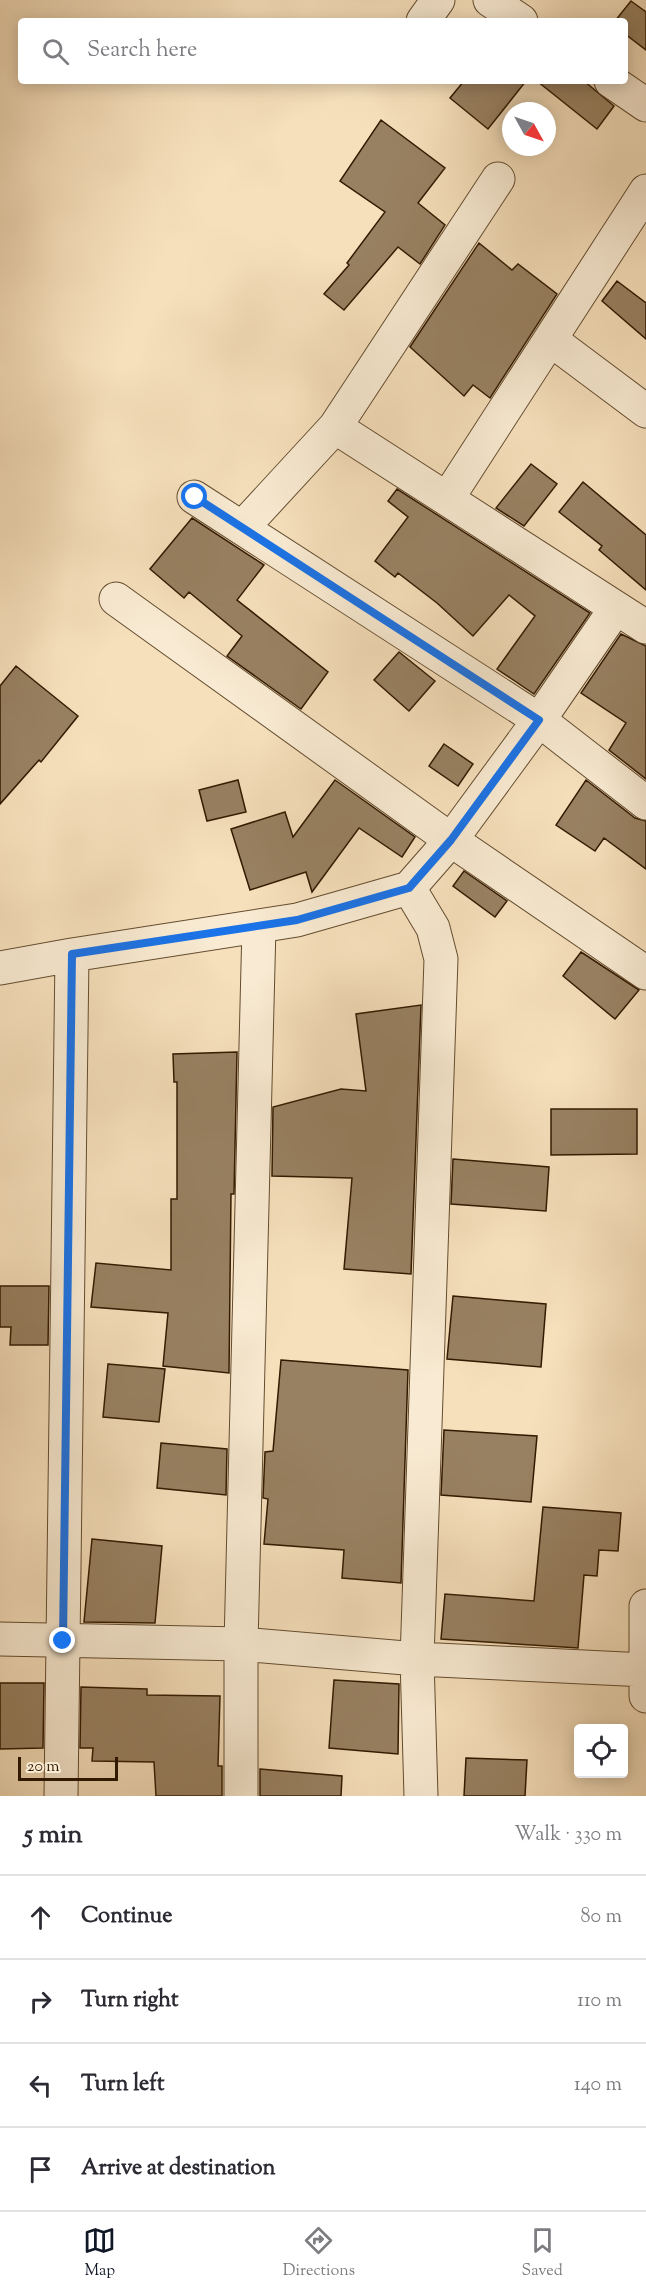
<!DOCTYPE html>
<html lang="en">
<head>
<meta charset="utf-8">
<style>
  body { margin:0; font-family:"Sorts Mill Goudy",serif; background:#f2f2f3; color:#2b2b33 }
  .controls { position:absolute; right:18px; bottom:18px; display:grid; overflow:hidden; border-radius:6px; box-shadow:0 3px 15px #0003 }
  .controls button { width:54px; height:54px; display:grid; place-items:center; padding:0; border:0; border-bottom:2px solid #e1e1e2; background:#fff; color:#2b2b33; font:30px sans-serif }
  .compass { position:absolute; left:502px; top:102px; width:54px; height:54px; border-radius:50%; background:#fff; box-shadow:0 3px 15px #0003; rotate:130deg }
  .scale { position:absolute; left:18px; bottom:15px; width:100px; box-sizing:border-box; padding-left:6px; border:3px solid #321a00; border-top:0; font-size:16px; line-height:21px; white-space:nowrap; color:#321a00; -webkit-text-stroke:4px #f9ebd3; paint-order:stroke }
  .stop { position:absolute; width:18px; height:18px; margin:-14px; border:4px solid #1a73e8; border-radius:50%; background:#fff }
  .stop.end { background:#1a73e8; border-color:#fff; box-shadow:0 2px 6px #0008 }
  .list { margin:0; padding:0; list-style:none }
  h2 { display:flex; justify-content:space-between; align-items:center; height:78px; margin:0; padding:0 24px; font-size:26px }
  h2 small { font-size:20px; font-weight:400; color:#7c7c81 }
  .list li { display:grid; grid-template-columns:39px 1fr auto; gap:18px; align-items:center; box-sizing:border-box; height:84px; padding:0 24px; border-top:2px solid #e1e1e2 }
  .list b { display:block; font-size:22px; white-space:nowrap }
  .list em { font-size:20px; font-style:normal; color:#7c7c81 }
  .icon { flex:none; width:33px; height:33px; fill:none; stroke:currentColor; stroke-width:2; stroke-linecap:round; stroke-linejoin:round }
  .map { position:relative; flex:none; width:646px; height:1796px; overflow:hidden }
  .search { position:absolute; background:#fff; box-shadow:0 3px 15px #0003; left:18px; right:18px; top:18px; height:66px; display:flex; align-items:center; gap:15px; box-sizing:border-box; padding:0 21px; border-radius:6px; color:#7c7c81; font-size:22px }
  .sheet { height:414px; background:#fff }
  nav { display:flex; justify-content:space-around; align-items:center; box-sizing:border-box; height:84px; border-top:2px solid #e1e1e2; background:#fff; font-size:16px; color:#7c7c81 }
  nav a { display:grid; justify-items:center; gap:3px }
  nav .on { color:#111827 }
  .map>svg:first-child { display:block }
  .building { fill:#988162; stroke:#321a00; stroke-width:1.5 }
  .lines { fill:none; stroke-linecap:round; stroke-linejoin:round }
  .minor-casing { stroke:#634c2f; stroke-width:35 }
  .minor { stroke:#f9ebd3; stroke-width:33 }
  .route { stroke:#1a73e8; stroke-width:8 }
</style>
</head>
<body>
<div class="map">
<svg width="646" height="1796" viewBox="0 0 646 1796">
  <rect width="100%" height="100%" fill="#f6e0bc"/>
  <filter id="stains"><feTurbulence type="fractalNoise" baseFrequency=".00333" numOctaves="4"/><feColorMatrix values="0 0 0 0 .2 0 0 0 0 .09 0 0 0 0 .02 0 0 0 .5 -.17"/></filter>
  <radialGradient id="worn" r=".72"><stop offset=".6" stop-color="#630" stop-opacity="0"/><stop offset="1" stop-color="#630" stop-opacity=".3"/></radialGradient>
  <path class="building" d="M631,1L646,12V50L625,34V21H615Z
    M464,81H526L488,129L450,98Z
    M537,81H584L614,106L597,129Z
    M381,120L445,168L418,203L445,225L420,264L398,247L344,310L324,294L349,265L347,263L385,212L340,181Z
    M479,243L512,270L518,264L557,294L490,398L473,385L464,396L410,347Z
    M617,281L646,303V339L602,301Z
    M531,464L557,484L524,526L496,508Z
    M583,482L646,535V590L599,550L602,546L559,512Z
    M397,489L590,613L534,694L497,669L535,616L509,595L473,636L437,603L398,573L395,577L375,561L408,517L388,501Z
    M192,518L264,565L237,600L328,672L301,709L227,656L242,636L189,592L184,598L150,569Z
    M621,634L646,646V779L609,750L626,723L581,693Z
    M399,652L435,681L409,711L374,680Z
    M16,666L78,716L41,762L39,760L0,804V686Z
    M444,744L473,764L458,786L429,766Z
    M238,780L246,812L207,821L199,790Z
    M335,780L415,837L402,857L359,828L312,892L306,872L250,890L231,829L285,812L293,837Z
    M586,780L635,818L646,821V869L604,838L595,851L556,825Z
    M464,871L507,901L495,917L453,886Z
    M581,952L639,990L615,1019L563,976Z
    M421,1005L411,1274L344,1269L352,1178L272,1176L273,1107L341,1089L366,1091L356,1014Z
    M237,1052L234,1194H231L229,1373L163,1366L168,1313L91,1307L96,1263L171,1270V1199H177V1082H174L173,1054Z
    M551,1109H637V1154L551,1155Z
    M453,1159L549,1167L546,1211L451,1204Z
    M0,1286H49L48,1345H10L11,1327H0Z
    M453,1296L546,1304L541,1367L447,1359Z
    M281,1360L408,1370L401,1583L342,1578L344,1550L264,1544L268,1499L263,1498L265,1452L273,1451Z
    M108,1364L165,1369L159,1422L103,1417Z
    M444,1430L537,1436L531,1502L441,1495Z
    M161,1443L227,1449L226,1495L157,1488Z
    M543,1507L621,1513L618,1551L599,1550L597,1576L584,1575L578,1648L441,1639L445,1594L534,1601Z
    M92,1539L162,1546L155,1623L84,1622Z
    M334,1680L399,1684L398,1754L329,1748Z
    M0,1683H44L43,1748L0,1749Z
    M81,1687L147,1689V1695L220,1696L218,1766H222V1796H156L154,1762L92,1761L93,1748H80Z
    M466,1758L527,1760L525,1796H464Z
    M260,1769L342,1776L341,1796H260Z"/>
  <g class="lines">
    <g class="minor-casing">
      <path id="minor" d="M490,0L521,21
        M423,21L438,0
        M611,81L646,105
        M498,179L335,427L646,627
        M551,340L646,411
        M194,497L539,720L646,803
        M447,499L646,191
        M242,528L335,427
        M116,599L451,840L646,973
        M409,888L433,928L441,959L417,1659L421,1796
        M0,968L72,955L297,920L409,888L451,840L539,720L616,608
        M646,1606V1696
        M0,1639L241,1644L417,1659L646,1670
        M61,1796L72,955
        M241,1796V1644L259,926"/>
    </g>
    <use href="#minor" class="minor"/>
  </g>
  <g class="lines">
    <path class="route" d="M63,1641L72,954L297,920L409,888L451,840L539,720L195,497"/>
  </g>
  <rect width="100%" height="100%" filter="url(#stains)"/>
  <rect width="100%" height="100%" fill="url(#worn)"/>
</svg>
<div class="controls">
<button><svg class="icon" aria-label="locate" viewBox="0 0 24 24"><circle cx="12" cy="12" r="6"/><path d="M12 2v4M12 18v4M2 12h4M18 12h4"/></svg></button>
</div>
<svg class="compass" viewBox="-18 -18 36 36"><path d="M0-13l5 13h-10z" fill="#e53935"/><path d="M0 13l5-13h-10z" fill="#7c7c81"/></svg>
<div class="scale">20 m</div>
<div class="stop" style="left:195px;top:497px"></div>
<div class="stop end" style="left:63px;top:1641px"></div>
<div class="search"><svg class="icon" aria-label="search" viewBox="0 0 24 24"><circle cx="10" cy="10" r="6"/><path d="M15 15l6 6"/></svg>Search here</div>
</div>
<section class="sheet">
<h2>5 min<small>Walk · 330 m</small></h2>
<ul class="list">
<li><svg class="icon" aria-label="ahead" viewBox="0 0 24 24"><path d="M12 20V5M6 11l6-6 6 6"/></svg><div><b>Continue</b></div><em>80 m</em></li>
<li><svg class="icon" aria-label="right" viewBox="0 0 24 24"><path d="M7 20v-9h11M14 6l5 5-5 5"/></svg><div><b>Turn right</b></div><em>110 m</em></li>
<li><svg class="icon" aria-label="left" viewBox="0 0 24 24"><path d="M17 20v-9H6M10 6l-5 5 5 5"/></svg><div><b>Turn left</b></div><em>140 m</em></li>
<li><svg class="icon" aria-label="arrive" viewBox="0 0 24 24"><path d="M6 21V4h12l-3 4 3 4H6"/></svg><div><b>Arrive at destination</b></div></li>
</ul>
</section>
<nav>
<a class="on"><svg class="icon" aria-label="map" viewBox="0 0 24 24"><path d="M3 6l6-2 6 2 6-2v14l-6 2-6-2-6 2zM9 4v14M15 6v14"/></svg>Map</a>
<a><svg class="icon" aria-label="directions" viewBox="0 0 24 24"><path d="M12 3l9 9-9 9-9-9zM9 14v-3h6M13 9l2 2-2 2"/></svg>Directions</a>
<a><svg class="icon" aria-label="saved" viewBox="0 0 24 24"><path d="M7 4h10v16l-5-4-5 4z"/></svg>Saved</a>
</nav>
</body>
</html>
